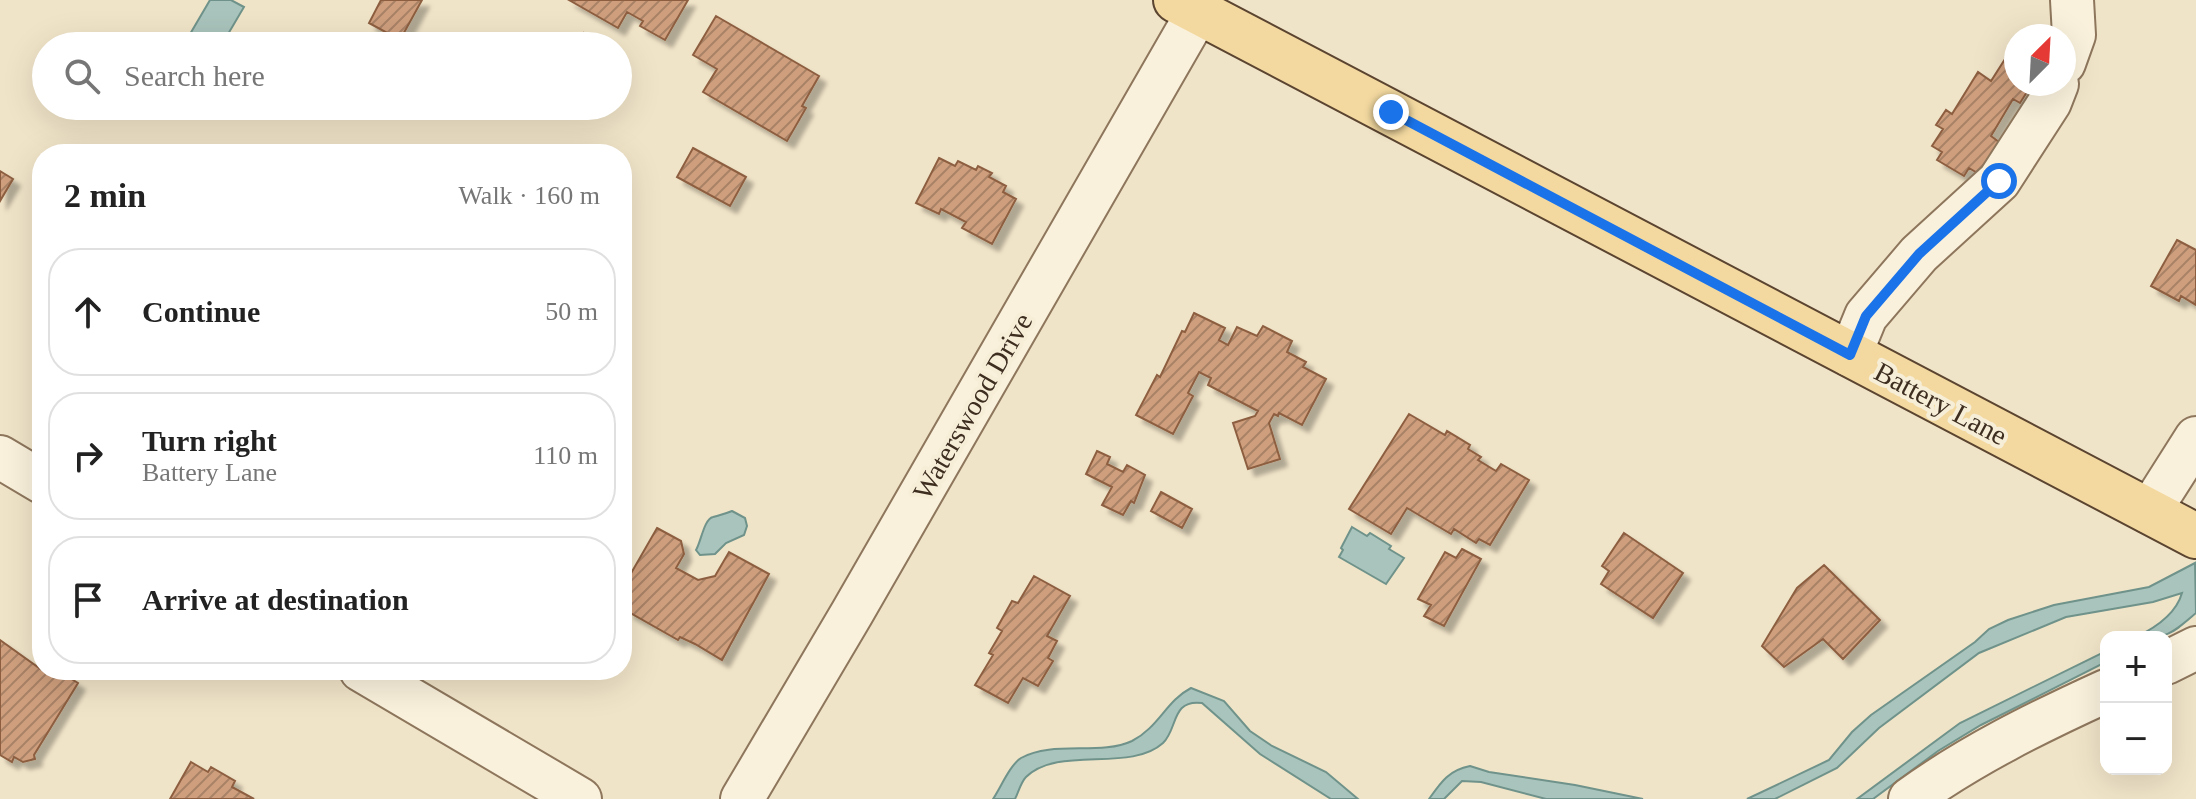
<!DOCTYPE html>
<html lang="en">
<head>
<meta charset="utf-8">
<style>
  body { margin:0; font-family:Georgia,serif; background:#f6f6f6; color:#222 }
  .controls { position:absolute; right:24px; bottom:24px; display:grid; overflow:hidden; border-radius:16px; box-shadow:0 8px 32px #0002 }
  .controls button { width:72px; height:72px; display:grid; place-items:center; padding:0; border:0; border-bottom:2px solid #e0e0e0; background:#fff; color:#222; font:40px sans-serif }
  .compass { position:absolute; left:2004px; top:24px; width:72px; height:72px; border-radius:50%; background:#fff; box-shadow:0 8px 32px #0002; rotate:24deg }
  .stop { position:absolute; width:24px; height:24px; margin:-18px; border:6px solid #1a73e8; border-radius:50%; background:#fff }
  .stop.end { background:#1a73e8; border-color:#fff; box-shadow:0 2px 8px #0008 }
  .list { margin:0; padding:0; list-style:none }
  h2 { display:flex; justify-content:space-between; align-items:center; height:104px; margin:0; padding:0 32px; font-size:34px }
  h2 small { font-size:26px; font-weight:400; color:#767676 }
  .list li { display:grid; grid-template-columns:52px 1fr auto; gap:24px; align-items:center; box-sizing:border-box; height:128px; margin:0 16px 16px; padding:0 16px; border:2px solid #e0e0e0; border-radius:32px }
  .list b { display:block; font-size:30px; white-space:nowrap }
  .list p { margin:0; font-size:26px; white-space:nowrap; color:#767676 }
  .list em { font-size:26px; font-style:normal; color:#767676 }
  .icon { flex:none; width:44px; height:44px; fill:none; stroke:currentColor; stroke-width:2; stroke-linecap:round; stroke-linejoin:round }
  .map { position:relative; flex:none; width:2196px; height:799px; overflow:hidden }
  .search { position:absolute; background:#fff; box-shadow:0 8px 32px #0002; left:32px; top:32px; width:600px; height:88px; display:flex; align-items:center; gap:20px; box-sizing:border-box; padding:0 28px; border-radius:44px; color:#767676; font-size:30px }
  .panel { position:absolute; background:#fff; box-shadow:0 8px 32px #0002; left:32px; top:144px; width:600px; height:536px; border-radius:32px }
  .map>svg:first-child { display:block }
  .water { fill:#a9c4bc; stroke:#6f938a; stroke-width:2 }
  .building { fill:url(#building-hatch); stroke:#8d5f41; stroke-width:2; filter:url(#shadow) }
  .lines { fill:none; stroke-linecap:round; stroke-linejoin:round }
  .minor-casing { stroke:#8d765c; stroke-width:46 }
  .major-casing { stroke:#5b4430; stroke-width:48 }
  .minor { stroke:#faf1dc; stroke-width:42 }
  .major { stroke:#f3d9a0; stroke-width:44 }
  .route { stroke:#1a73e8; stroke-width:10 }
  .labels { text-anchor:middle; stroke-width:8; stroke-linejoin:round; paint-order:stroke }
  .street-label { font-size:28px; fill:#3d2e20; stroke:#f7eed8 }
</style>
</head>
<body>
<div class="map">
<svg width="2196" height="799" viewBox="0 0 2196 799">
  <defs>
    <pattern id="building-hatch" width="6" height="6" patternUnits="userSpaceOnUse" patternTransform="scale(2)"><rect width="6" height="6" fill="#cf9f7d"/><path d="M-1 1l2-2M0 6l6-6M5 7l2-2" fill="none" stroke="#a98266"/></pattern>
    <filter id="shadow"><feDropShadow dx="7" dy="7" stdDeviation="2" flood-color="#0004"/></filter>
  </defs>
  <rect width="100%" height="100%" fill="#f0e4c8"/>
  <path class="water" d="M210,0H231L244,7L221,46H183Z
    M732,511L745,518L747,526L744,535L726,543L715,554L700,555L696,550C701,542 704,519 713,517C720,515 725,514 732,511Z
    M1352,527L1367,536L1370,533L1391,546L1389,549L1404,558L1386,584L1339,557L1343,550L1341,548Z
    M2195,563L2196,613C2170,635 2170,637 2136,637C2155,628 2176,614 2182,593L2153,602L2066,617L1979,653L1879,728L1837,768L1775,799H1747L1829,760L1852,732L1871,715L1975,642L1989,629L2008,620L2054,605L2149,587Z
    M2106,651V662L1981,725L1938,751L1873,799H1857L1960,723Z
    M1191,688L1224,701L1250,731L1272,746L1326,772L1358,799H1331L1260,754L1202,703C1171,699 1178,729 1163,743C1130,773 1059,745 1026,777C1021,782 1018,793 1015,799H993C1001,787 1010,765 1021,758C1053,740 1100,756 1132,741C1159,727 1166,701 1191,688Z
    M1470,766L1489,772L1575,785L1643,799H1546L1481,782L1462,781L1444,799H1429C1441,782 1449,770 1470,766Z"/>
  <path class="building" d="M381,0H422L400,40L369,23Z
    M569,0H688L665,40L640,26L643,21L627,12L618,28Z
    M716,16L819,76L802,106L806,108L787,141L703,92L717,69L693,55Z
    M584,33L606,46H577Z
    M2007,56L2016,62V84H2032L2020,103L2013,99L1991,136L1999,142L1979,174L1969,168L1964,176L1937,160L1942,152L1932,146L1943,129L1936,125L1946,110L1952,114L1978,72L1991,81Z
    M693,148L746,177L730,206L677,177Z
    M939,158L955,166L958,161L976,170L978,166L992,173L989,177L1006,186L1003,192L1016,199L992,244L962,228L966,222L941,209L939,214L916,203Z
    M0,171L13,179L0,201Z
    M2177,240L2196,250V305L2181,296L2179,301L2151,286Z
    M1194,313L1225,328L1219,340L1228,345L1237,327L1257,336L1263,326L1292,341L1287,352L1306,362L1303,367L1326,379L1302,425L1279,413L1278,416L1274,414L1269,423L1280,459L1248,469L1233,423L1255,416L1258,411L1208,385L1211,378L1199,372L1188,393L1193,396L1173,434L1136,415L1157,375L1160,377L1182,331L1185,332Z
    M1409,414L1445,435L1447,431L1470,445L1468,449L1481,457L1478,460L1496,471L1501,464L1529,480L1490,545L1479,539L1476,543L1454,529L1451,534L1407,508L1391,534L1349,509Z
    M1097,451L1110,457L1107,464L1123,472L1127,465L1145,475L1134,503L1131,501L1123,515L1102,505L1112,487L1086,474Z
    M1161,492L1192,509L1182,528L1151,511Z
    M657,528L681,541L684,554L676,568L698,580L715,576L729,552L769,574L722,660L695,644L680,637L678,640L627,611L629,607L622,603V589Z
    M1624,533L1683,573L1653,618L1601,584L1609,571L1602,566Z
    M1462,549L1481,559L1444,626L1424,616L1431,605L1418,599L1445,552L1456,558Z
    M1824,565L1880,620L1843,659L1823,639L1784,667L1762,646L1797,588Z
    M1034,576L1070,596L1047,636L1057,641L1048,658L1053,661L1038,686L1023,678L1008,703L975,685L993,655L989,653L1002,631L997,628L1012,601L1018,603Z
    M0,640L42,670L49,673L57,670L78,683L34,755L35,759L23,762L14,757L12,762L0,755Z
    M191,762L208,772L211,767L235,781L232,787L254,799H170Z"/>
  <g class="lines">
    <g class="minor-casing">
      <path id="minor" d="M2064,63L2074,35L2072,0
        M1850,355L1866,316L1919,254L1999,181L2050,102L2057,84
        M0,457L42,482
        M2149,512L2196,438
        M2166,663L2196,648
        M361,670L580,799
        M742,799L852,613L1198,12
        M1910,799C1971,755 2038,722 2106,691"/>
    </g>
    <g class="major-casing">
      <path id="major" d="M1176,0L2196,536"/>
    </g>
    <use href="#minor" class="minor"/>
    <use href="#major" class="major"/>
  </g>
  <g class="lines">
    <path class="route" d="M1391,112L1850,355L1866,316L1919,254L1999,181"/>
  </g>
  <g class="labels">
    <g class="street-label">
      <text transform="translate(1941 403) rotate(28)" y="10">Battery Lane</text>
      <text transform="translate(972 406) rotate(-60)" y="10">Waterswood Drive</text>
    </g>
  </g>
</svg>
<div class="controls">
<button>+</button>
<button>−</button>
</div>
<svg class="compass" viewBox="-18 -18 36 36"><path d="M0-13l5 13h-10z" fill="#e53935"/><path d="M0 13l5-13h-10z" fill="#767676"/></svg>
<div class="stop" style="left:1999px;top:181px"></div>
<div class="stop end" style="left:1391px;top:112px"></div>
<div class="search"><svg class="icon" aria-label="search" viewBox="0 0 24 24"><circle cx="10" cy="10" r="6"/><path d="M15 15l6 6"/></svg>Search here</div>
<section class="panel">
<h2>2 min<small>Walk · 160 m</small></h2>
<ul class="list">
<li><svg class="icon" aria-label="ahead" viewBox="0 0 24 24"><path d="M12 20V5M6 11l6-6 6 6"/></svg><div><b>Continue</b></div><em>50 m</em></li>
<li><svg class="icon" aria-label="right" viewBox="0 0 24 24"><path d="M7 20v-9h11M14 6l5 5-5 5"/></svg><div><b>Turn right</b><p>Battery Lane</p></div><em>110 m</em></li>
<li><svg class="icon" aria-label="arrive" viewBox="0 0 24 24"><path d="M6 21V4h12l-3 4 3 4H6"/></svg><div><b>Arrive at destination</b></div></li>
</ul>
</section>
</div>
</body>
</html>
